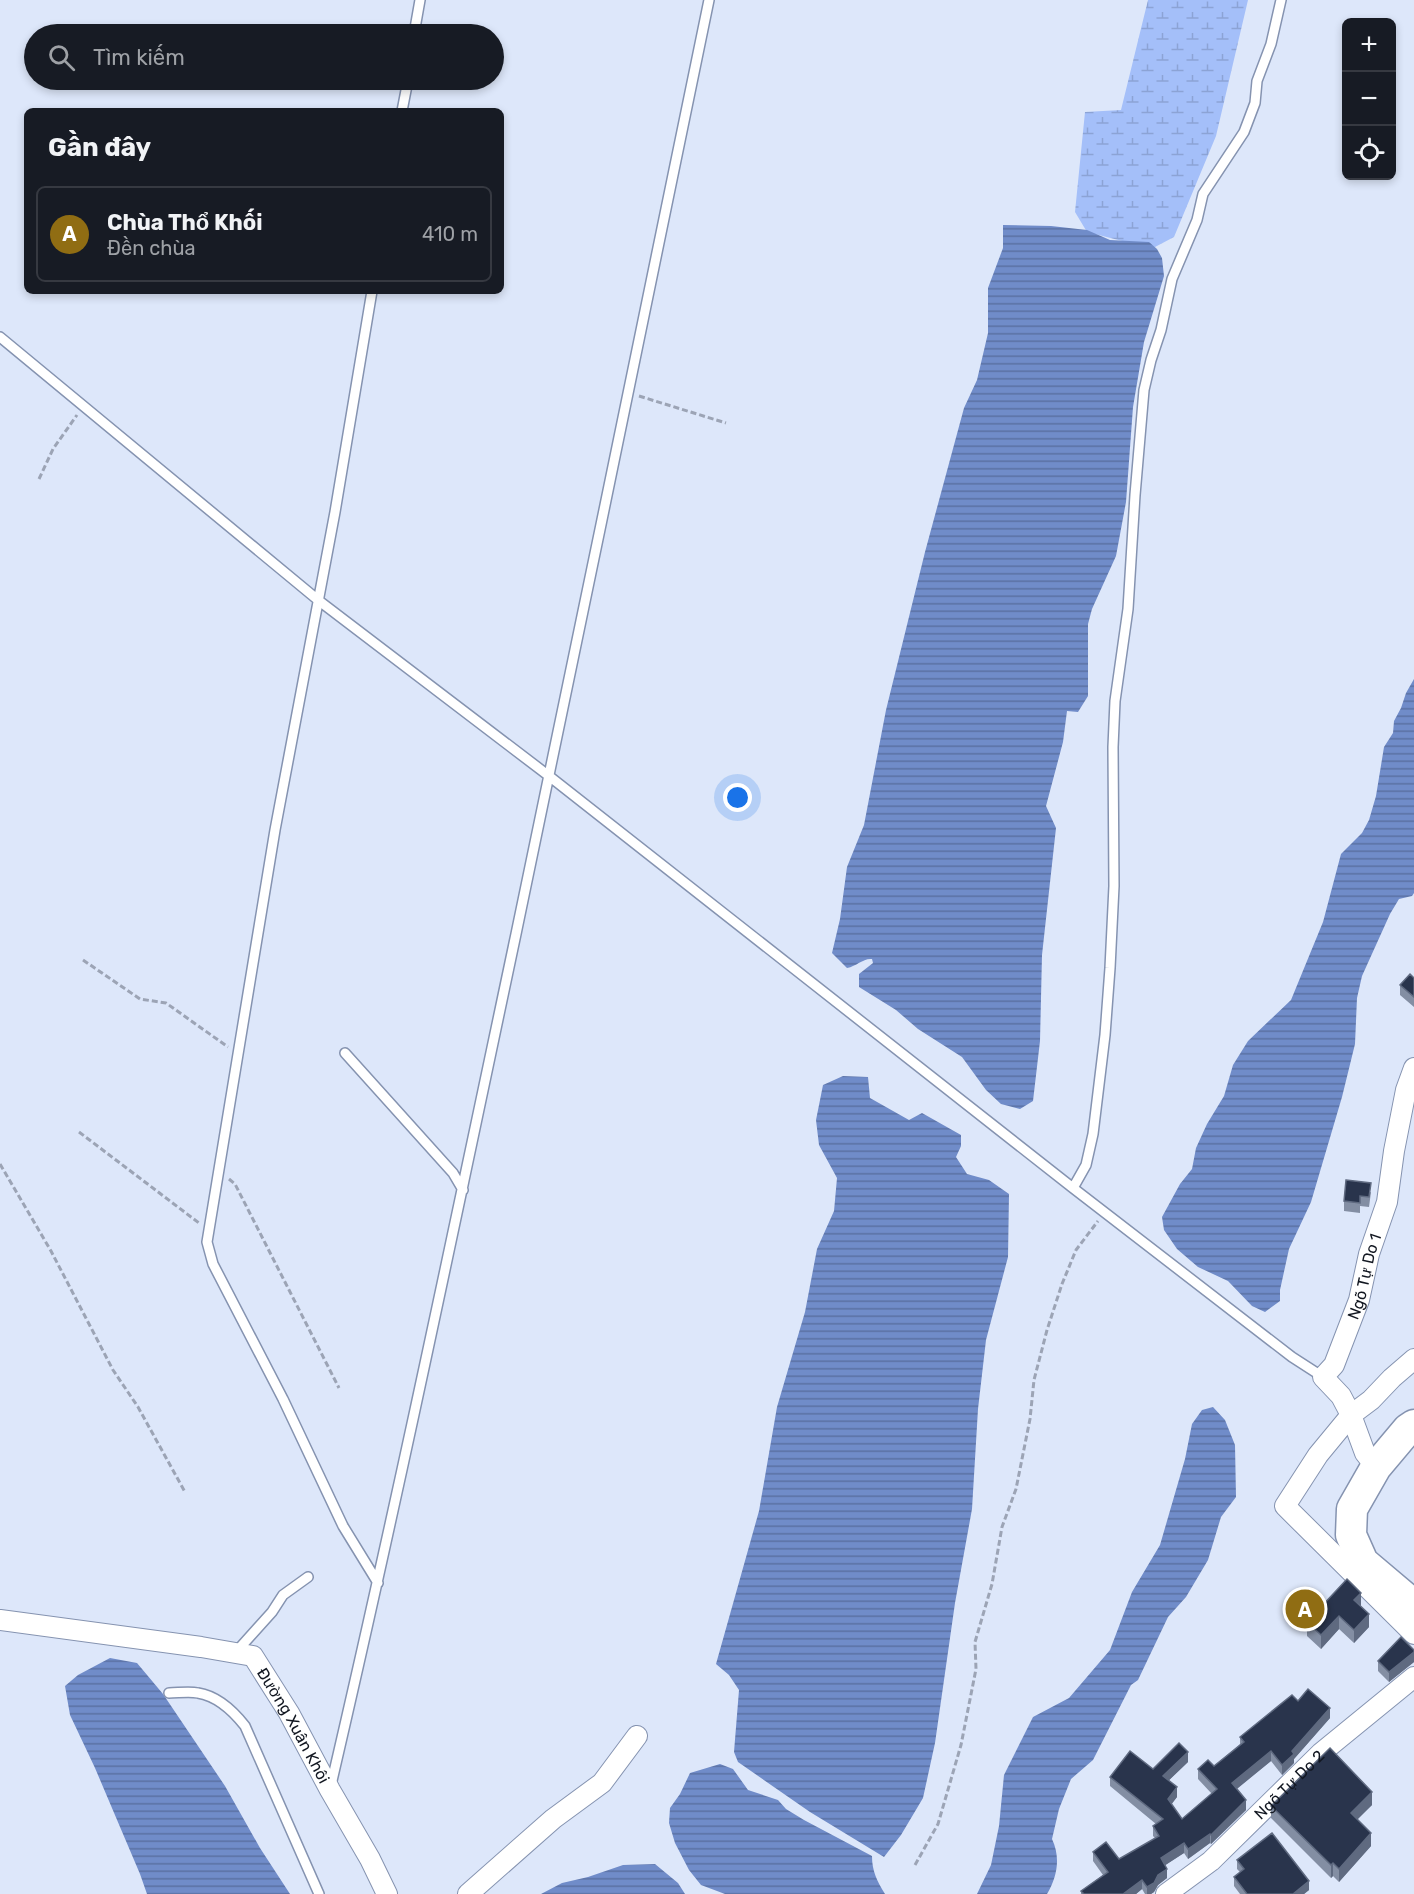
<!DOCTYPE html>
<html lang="vi">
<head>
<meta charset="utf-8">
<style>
  body { margin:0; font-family:Rubik,sans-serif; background:#20242c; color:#f1f3f6 }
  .controls { position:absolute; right:18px; top:18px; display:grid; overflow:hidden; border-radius:9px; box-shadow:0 3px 9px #0003 }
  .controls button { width:54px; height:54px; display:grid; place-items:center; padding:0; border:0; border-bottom:2px solid #363941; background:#171b24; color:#f1f3f6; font:30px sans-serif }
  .you { position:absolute; left:738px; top:798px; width:21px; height:21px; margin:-15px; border:4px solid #fff; border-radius:50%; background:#1a73e8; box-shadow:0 0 0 9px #1a73e833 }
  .badge { display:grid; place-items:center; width:39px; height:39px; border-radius:50%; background:#906d13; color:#fff; font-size:20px; font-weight:700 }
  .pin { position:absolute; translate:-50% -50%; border:3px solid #fff; box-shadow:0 2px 6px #0006 }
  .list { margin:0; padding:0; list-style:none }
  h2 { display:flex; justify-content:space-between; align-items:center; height:78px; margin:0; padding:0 24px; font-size:26px }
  h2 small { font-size:20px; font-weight:400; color:#9ea1a6 }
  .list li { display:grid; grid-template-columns:39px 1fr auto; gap:18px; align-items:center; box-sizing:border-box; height:96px; margin:0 12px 12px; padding:0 12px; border:2px solid #363941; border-radius:9px }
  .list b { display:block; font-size:22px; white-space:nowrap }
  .list p { margin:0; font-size:20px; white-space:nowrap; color:#9ea1a6 }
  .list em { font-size:20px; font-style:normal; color:#9ea1a6 }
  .icon { flex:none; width:33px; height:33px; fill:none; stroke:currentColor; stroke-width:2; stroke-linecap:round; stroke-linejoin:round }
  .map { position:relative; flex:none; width:1414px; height:1894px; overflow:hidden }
  .search { position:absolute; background:#171b24; box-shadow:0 3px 9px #0003; left:24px; top:24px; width:480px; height:66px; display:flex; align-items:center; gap:15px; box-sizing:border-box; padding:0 21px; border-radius:33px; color:#9ea1a6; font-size:22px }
  .panel { position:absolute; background:#171b24; box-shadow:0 3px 9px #0003; left:24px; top:108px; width:480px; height:186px; border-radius:9px }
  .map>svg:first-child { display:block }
  .wetland { fill:url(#wetland-marsh) }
  .water { fill:url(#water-rules) }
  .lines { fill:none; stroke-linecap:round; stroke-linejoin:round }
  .service-casing { stroke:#8593b0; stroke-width:12 }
  .minor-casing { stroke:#8593b0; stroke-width:22 }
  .primary-casing { stroke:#8593b0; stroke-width:33 }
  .path { stroke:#9ca4b5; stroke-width:3; stroke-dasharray:6 3; stroke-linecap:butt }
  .service { stroke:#fff; stroke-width:9 }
  .minor { stroke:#fff; stroke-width:20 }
  .primary { stroke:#fff; stroke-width:30 }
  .wall { fill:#838ea3 }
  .shaded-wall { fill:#5f6a80 }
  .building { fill:#29344c; stroke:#5f6a80; stroke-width:1.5 }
  .labels { text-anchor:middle; stroke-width:6; stroke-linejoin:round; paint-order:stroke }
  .street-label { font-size:16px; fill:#121721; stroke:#fff }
</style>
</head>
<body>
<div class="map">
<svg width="1414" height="1894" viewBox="0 0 1414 1894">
  <defs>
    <pattern id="wetland-marsh" width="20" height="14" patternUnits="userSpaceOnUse" patternTransform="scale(1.5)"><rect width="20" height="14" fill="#a4bff9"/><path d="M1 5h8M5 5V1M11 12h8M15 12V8" fill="none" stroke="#8ca3d5"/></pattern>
    <pattern id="water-rules" width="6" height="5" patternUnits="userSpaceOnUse" patternTransform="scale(1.5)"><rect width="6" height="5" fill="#708cc9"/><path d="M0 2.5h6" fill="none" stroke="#5b71a3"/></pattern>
  </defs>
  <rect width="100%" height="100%" fill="#dde7fa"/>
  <path class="wetland" d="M1148,0H1248L1216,136L1174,237L1155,247L1134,244L1087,232L1075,212L1085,112L1121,110Z"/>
  <path class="water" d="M1003,225L1051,226L1087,230L1110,240L1149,242L1157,249L1162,258L1164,276L1144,342L1133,407L1126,502L1116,556L1092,609L1088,624V696L1078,712L1067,711L1063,742L1046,806L1056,828L1042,955L1040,1041L1033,1101L1020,1109L1001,1104L986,1090L962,1057L918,1029L896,1010L859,987V974L873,963L872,959C863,958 857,966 847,968L832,953L840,919L847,867L864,825L886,710L925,552L964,408L977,380L988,333V288L1003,248Z
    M1414,679V893L1412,896L1399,899L1390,914L1362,976L1357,998L1355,1044L1342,1097L1311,1202L1289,1249L1280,1290V1301L1265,1312L1252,1306L1228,1281L1198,1267L1177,1249L1164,1230L1162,1217L1180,1184L1192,1169L1196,1148L1207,1124L1224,1096L1233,1065L1248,1041L1291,1000L1323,922L1341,854L1362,833L1369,820L1376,796L1384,747L1393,733L1394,721L1401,708L1406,693Z
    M843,1076L868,1077L870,1098L909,1120L922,1113L961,1135V1146L956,1157L967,1174L989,1180L1009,1194L1008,1257L986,1340L978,1409L972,1509L955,1603L935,1743L923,1798L901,1835L884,1857L810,1812L738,1762L734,1752L739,1690L729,1675L716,1664L759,1511L777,1407L805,1312L817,1249L834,1211L837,1178L819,1145L816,1120L823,1085Z
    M1213,1407L1225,1420L1235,1445L1236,1497L1221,1517L1208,1560L1186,1597L1168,1617L1138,1680L1131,1685L1093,1760L1071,1779L1059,1809L1052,1839C1061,1858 1057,1877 1047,1894H977L991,1865L999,1826L1004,1775L1033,1717L1069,1698L1110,1650L1132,1592L1160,1545L1185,1459L1192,1424L1202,1410Z
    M110,1658L137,1663L163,1694L225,1786L260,1848L290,1894H147L140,1874L95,1768L70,1715L65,1686L78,1675Z
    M720,1764L733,1769L748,1790L778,1800L786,1809L804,1820L872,1856C872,1871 877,1881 885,1894H725L701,1885L689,1870L675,1843L669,1823L670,1808L680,1794L690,1773Z
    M655,1864L678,1883L685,1894H541L562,1883L588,1877L623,1865Z"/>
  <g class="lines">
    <g class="service-casing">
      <path id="service" d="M414,34L420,0
        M402,111L408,80
        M372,291L335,512L275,830L207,1242L213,1264L283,1399L343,1526L378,1583
        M0,337L318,600L549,776L1073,1188L1292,1357L1323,1377
        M345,1053L453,1173L463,1190
        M1073,1188L1086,1165L1093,1134L1105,1035L1110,968L1114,886L1113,747L1115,701L1128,609L1135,495L1144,390L1151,360L1161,330L1172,279L1197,220L1203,194L1244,132L1255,103L1257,81L1271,44L1281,0
        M236,1652L272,1612L283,1595L308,1577
        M169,1693C178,1693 189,1691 198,1693C217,1696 234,1712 245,1726L319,1894
        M331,1785C397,1502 456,1218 516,934C581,623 645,311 709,0"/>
    </g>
    <g class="minor-casing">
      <g id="minor">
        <path d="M1414,1359L1392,1378L1371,1400L1351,1415L1318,1455L1285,1506L1414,1634"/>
        <path id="s1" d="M1376,1467L1365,1453L1351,1415L1341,1396L1323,1377L1334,1365L1359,1300L1369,1254L1387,1202L1394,1151L1406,1090L1414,1068"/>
        <path id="s2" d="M0,1620L201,1647L253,1656L289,1713L330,1790L370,1859L387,1894"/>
        <path d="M468,1894L553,1819L602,1783L637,1736"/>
        <path id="s3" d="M1166,1894L1211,1861L1321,1753L1414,1677"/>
      </g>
    </g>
    <g class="primary-casing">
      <path id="primary" d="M1414,1425L1408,1429L1376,1467L1352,1509L1351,1535L1363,1562L1414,1605"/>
    </g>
    <path class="path" d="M639,396L726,423
      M39,479L53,449L77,415
      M83,960L140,999L166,1003L228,1047
      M79,1132L199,1223
      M0,1164L51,1251L113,1370L138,1407L185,1492
      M229,1179L235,1184L339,1388
      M915,1865L938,1824L961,1745L976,1669L975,1642L992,1584L1002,1527L1016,1489L1030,1419L1034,1380L1047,1330L1062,1284L1076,1250L1098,1221"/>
    <use href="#service" class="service"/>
    <use href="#minor" class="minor"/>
    <use href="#primary" class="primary"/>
  </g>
  <path class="wall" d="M1414,978V1007L1400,995V985Z
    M1371,1192L1369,1207L1360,1206V1213L1344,1211V1201Z
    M1361,1606L1369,1627L1354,1643L1339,1629L1321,1649L1307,1636V1622Z
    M1414,1650V1662L1389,1682L1378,1671V1661Z
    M1298,1701L1330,1718L1294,1759V1763L1282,1775L1271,1761L1236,1789L1246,1810L1211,1844L1210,1843L1188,1859L1184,1853L1165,1865L1167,1878L1158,1885L1154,1892L1151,1894H1145L1142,1889L1136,1894H1081V1891L1103,1875L1093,1861V1852L1119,1859L1155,1838L1153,1836V1826L1156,1824L1110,1786V1777L1188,1762L1168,1781L1177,1797L1171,1804L1182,1819L1212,1794L1198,1779V1769L1214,1766L1240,1744V1737Z
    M1372,1805L1357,1819L1371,1846L1339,1882L1333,1876L1331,1878L1271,1818V1806Z
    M1237,1860L1309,1890L1304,1894H1240L1234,1886V1877L1240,1872L1237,1869Z"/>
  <path class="shaded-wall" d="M1361,1593V1606L1354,1600Z
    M1369,1614V1627L1354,1643V1630Z
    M1339,1616V1629L1321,1649V1635Z
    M1414,1652V1662L1389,1682V1672Z
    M1330,1708V1718L1294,1759V1763L1282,1775V1765L1292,1751Z
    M1271,1751V1761L1232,1793V1783Z
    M1188,1752V1762L1163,1786V1776Z
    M1177,1787V1797L1168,1809V1799Z
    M1372,1792V1805L1351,1826V1813Z
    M1246,1800V1810L1211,1844V1835Z
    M1371,1833V1846L1339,1882V1869Z
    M1210,1834V1843L1188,1859V1849Z
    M1184,1843V1853L1161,1868V1858Z
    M1333,1863V1876L1331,1878V1865Z
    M1167,1869V1878L1158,1885L1154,1892L1151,1894H1147V1887L1158,1875Z
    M1142,1880V1889L1136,1894H1123Z
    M1309,1881V1890L1304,1894H1293Z"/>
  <path class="building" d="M1410,974L1414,978V997L1400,985Z
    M1346,1180L1371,1183L1369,1197L1360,1196V1203L1344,1201Z
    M1347,1579L1361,1593L1354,1600L1369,1614L1354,1630L1339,1616L1321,1635L1307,1622Z
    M1401,1637L1414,1650V1652L1389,1672L1378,1661Z
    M1308,1689L1330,1708L1292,1751L1294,1754L1282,1765L1271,1751L1232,1783L1246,1800L1211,1835L1210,1834L1188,1849L1184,1843L1161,1858L1167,1869L1158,1875L1154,1883L1147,1887L1142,1880L1123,1894H1084L1081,1891L1108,1872L1093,1852L1106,1842L1119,1859L1159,1836L1153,1826L1163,1819L1110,1777L1130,1751L1153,1769L1179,1743L1188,1752L1163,1776L1177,1787L1168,1799L1182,1819L1217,1789L1198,1769L1208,1760L1214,1766L1244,1742L1240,1737L1292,1695L1298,1701Z
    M1330,1748L1372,1792L1351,1813L1371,1833L1339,1869L1333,1863L1331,1865L1271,1806Z
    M1272,1833L1309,1881L1293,1894H1247L1234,1877L1244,1869L1237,1860Z"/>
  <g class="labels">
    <g class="street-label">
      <text dy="6" stroke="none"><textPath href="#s1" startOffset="216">Ngõ Tự Do 1</textPath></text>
      <text dy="6" stroke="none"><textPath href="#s2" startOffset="336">Đường Xuân Khôi</textPath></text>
      <text dy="6" stroke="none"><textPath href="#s3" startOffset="165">Ngõ Tự Do 2</textPath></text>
    </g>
  </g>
</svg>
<div class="controls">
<button>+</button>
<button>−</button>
<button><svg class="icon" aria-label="locate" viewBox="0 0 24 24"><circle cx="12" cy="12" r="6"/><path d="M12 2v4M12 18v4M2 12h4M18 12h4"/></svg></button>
</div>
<div class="you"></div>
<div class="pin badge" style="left:1305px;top:1609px">A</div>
<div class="search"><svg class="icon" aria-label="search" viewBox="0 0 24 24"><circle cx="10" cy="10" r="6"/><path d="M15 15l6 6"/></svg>Tìm kiếm</div>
<section class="panel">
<h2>Gần đây<small></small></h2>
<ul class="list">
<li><span class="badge">A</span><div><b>Chùa Thổ Khối</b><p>Đền chùa</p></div><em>410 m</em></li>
</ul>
</section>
</div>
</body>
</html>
